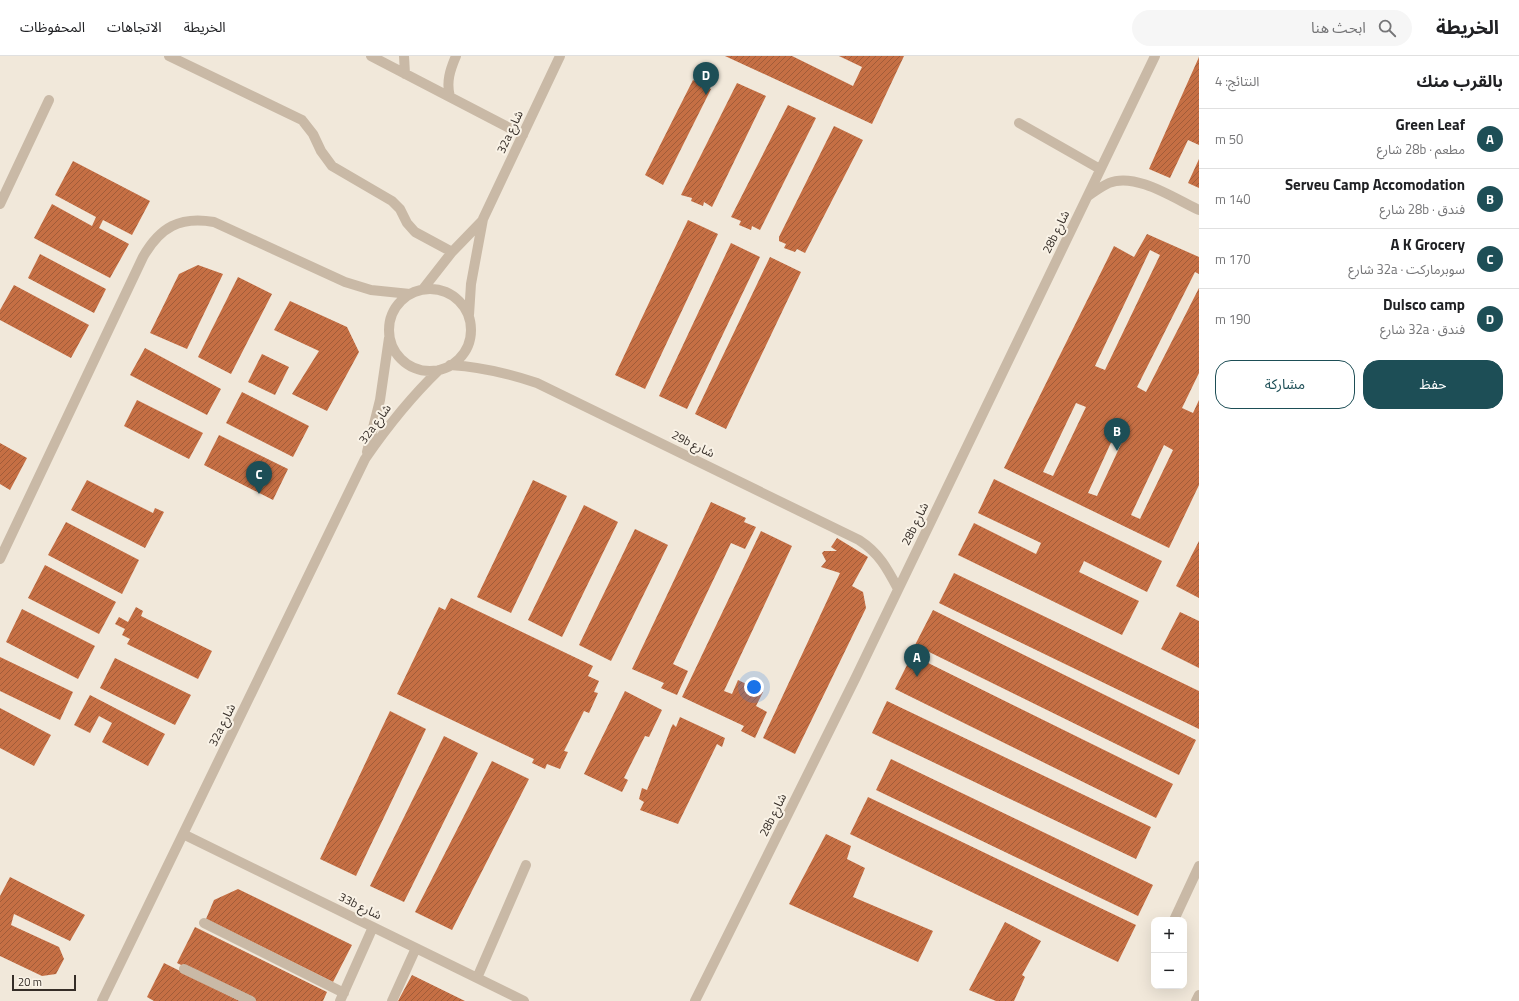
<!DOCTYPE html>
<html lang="ar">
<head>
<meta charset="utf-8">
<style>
  body { margin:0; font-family:"Titillium Web","Noto Sans Arabic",sans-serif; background:#f6f6f6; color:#202124; direction:rtl }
  .controls { position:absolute; right:12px; bottom:12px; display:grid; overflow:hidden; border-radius:8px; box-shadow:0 4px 16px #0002 }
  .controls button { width:36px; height:36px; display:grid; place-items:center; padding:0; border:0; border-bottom:1px solid #e0e0e0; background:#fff; color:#202124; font:20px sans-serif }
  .scale { position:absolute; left:12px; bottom:10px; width:64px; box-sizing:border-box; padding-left:4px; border:2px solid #352d27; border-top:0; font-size:11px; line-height:14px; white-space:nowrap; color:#352d27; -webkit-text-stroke:3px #f9f2e6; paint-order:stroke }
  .you { position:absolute; left:754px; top:631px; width:14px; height:14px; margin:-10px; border:3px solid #fff; border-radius:50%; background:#1a73e8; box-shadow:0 0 0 6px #1a73e833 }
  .badge { display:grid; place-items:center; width:26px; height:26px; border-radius:50%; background:#1d4e56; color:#fff; font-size:13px; font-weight:700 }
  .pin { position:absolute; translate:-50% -33px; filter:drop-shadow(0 1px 2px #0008) }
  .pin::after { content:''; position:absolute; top:21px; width:14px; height:12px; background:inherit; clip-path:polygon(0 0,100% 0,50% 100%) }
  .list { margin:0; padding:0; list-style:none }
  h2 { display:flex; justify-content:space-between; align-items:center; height:52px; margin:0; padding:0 16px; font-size:17px }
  h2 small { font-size:13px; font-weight:400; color:#757577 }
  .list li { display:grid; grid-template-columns:26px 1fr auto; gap:12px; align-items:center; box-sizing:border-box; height:60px; padding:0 16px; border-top:1px solid #e0e0e0 }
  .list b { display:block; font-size:15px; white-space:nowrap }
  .list p { margin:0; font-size:13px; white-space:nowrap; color:#757577 }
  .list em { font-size:13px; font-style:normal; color:#757577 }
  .actions { display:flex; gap:8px; padding:12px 16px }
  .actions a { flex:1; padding:9px 0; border:1px solid #1d4e56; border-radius:16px; text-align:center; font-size:14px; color:#1d4e56 }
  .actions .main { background:#1d4e56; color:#fff }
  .icon { flex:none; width:22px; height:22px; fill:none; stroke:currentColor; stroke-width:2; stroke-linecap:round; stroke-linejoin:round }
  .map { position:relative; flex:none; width:1199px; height:945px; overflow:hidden; direction:ltr }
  header { display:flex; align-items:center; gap:24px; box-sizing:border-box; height:56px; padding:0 20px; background:#fff; border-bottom:1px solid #e0e0e0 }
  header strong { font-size:19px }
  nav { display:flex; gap:22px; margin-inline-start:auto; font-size:14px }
  .search { width:280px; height:36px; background:#f6f6f6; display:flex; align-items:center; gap:10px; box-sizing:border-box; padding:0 14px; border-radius:22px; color:#757577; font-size:15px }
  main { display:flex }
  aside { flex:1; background:#fff }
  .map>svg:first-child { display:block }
  .building { fill:url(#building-hatch); fill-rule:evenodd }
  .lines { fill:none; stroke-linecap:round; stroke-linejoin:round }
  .minor { stroke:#c9b9a6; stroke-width:10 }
  .labels { text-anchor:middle; stroke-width:4; stroke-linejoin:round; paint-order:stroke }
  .street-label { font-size:12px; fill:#352d27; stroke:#f9f2e6 }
</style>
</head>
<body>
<header>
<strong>الخريطة</strong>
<div class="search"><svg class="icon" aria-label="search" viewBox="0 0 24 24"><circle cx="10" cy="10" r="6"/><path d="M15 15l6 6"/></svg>ابحث هنا</div>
<nav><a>الخريطة</a><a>الاتجاهات</a><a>المحفوظات</a></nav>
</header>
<main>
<aside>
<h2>بالقرب منك<small>النتائج: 4</small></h2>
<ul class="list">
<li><span class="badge">A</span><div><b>Green Leaf</b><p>مطعم · 28b شارع</p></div><em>50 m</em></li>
<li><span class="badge">B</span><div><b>Serveu Camp Accomodation</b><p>فندق · 28b شارع</p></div><em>140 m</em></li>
<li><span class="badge">C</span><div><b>A K Grocery</b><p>سوبرماركت · 32a شارع</p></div><em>170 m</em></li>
<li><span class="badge">D</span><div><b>Dulsco camp</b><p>فندق · 32a شارع</p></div><em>190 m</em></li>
</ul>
<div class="actions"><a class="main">حفظ</a><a>مشاركة</a></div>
</aside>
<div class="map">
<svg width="1199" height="945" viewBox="0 0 1199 945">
  <defs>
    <pattern id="building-hatch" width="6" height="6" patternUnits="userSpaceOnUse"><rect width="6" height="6" fill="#c56f44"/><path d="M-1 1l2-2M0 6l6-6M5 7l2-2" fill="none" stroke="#a15c39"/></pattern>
  </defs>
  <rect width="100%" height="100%" fill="#f1e8da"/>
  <path class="building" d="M725,0H792L853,30L862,11L839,0H904L872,68Z
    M1199,1V89L1188,84L1170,122L1149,113Z
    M693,24L711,33L663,129L645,119Z
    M737,27L766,40L712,151L704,146L703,150L691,145L692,142L681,139Z
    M788,49L816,62L760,174L752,170L751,174L739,169L741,165L731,161Z
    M834,70L863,84L805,197L797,193L795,196L784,192L786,188L779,185V181Z
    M1199,103V132L1188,127Z
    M73,105L150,145L132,179L103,164L99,172L129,188L110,222L34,182L52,148L92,170L96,161L55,139Z
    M688,164L718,178L645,333L615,319Z
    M1147,178L1199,201V218L1195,216L1137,331L1146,336L1199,232V317L1182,352L1193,357L1199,344V429L1169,492L1004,412L1114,190L1134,201ZM1150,194L1160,199L1105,314L1095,310ZM1076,347L1086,351L1053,420L1043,416ZM1119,369L1128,373L1097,440L1088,437ZM1164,389L1173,394L1140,463L1131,459Z
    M731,187L760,201L687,353L659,340Z
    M40,198L106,233L94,257L28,222Z
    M770,201L801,216L726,373L695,358Z
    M198,209L223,218L187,293L150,277L179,218Z
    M238,221L272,238L231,318L198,301Z
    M14,229L89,269L71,302L0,264V254Z
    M290,245L347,271L359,296L327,355L292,338L319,295L274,274Z
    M145,292L221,333L207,359L130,319Z
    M262,298L289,311L275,339L248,326Z
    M242,336L309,370L293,401L226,367Z
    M137,344L203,377L189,403L124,370Z
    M219,379L288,413L273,444L204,409Z
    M0,387L27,402L10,434L0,428Z
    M994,423L1162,505L1147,536L1084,505L1079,516L1139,545L1122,579L958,499L974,467L1036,498L1041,487L978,457Z
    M87,424L153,457L155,452L164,456L145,492L71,454Z
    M533,424L567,440L511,557L477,541Z
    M711,446L746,462L744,466L756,471L745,493L731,487L673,608L688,615L677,639L661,632L664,627L632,613Z
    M584,449L618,466L562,581L528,564Z
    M66,466L139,504L122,538L48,499Z
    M635,473L668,489L611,605L579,589Z
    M761,475L792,490L724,635L732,638L738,624L763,636L756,650L767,656L755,682L741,675L744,670L682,641Z
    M837,482L868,501L852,530L863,536L866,552L795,698L763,682L840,517L821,511L826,505L822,497L824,495H837L831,491Z
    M1199,485V542L1176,530Z
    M45,509L116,546L99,578L28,542Z
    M954,517L1199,635V673L939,547Z
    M451,542L593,610L588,620L599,625L594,636L598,637L589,657L584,655L564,695L568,696L560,713L547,708L545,713L532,707L534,703L397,638L439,551L445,554Z
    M136,551L143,555L141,560L212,595L198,623L127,588L130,583L122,579L125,573L115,568L119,561L128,566Z
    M22,553L95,590L78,623L6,586Z
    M933,554L1196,684L1179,719L915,589Z
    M1180,556L1199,565V612L1161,593Z
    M912,599L1173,728L1156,762L895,633Z
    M0,601L73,636L60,664L0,635Z
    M115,602L191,639L175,669L100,632Z
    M625,635L662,654L649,681L645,680L624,722L628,724L622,736L584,718Z
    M90,639L165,678L148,710L102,686L112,667L99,660L90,677L74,669Z
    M887,645L1151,771L1136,803L872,677Z
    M0,652L51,679L34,710L0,692Z
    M390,655L426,673L356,820L320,803Z
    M680,661L725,682L722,691L717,688L678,768L640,754L644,746L639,743L642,732L647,734L671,672L673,668L676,671Z
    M444,680L478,697L404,846L370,830Z
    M891,703L1153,829L1138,860L876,734Z
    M492,705L529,723L452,874L415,856Z
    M868,741L1136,869L1118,906L850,778Z
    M826,778L851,790L847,803L865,812L853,841L933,875L918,906L789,848Z
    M10,821L85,859L70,885L14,858L11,869L59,891L64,903L56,918L42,920L0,900V840Z
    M238,833L352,889L333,926L206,863L214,844Z
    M1005,866L1041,885L1022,919L1025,921L1014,945H996L969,934Z
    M195,871L327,936L323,945H256L177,907Z
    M164,907L240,945H154L147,941Z
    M412,919L465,945H398Z"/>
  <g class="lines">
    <path class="minor" d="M169,0L302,64L313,78L321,95L332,110L392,145L400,153L407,167L415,176L452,196
      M371,0L523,79
      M404,0L405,18
      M450,41C446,26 450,14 456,0
      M1019,67L1100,113
      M1088,140C1094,136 1102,130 1109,127C1136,116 1175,143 1199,154
      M0,148L49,44
      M423,233L452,196L482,165
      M389 274a41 41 0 1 1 82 0a41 41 0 1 1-82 0Z
      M469,259L471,228L483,163L560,0
      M450,309C481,311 508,317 537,327L859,484C879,497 887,512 898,533
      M367,396L380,344L389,282
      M0,503L143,201C160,171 180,160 214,166L345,226L371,234L410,238
      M183,778L524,945
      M1174,864L1199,810
      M204,867L344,937
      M184,913L251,945
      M477,922L526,809
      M102,945L365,403C387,371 411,341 439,314
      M340,945L373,871
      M392,945L416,892
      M695,945L856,621L1155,0
      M1196,945L1199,939"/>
  </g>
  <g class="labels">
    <g class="street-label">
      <text transform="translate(510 76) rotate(-65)" y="4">32a شارع</text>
      <text transform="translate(1056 176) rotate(-64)" y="4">28b شارع</text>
      <text transform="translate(375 368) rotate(-54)" y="4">32a شارع</text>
      <text transform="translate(693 388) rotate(26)" y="4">29b شارع</text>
      <text transform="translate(915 468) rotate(-64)" y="4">28b شارع</text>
      <text transform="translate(222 669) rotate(-64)" y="4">32a شارع</text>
      <text transform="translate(773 759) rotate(-64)" y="4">28b شارع</text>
      <text transform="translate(360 850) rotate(26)" y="4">33b شارع</text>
    </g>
  </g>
</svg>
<div class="controls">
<button>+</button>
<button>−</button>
</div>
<div class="scale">20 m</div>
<div class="you"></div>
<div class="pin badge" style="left:917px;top:621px">A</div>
<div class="pin badge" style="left:1117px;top:395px">B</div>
<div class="pin badge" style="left:259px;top:438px">C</div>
<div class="pin badge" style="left:706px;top:39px">D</div>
</div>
</main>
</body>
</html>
